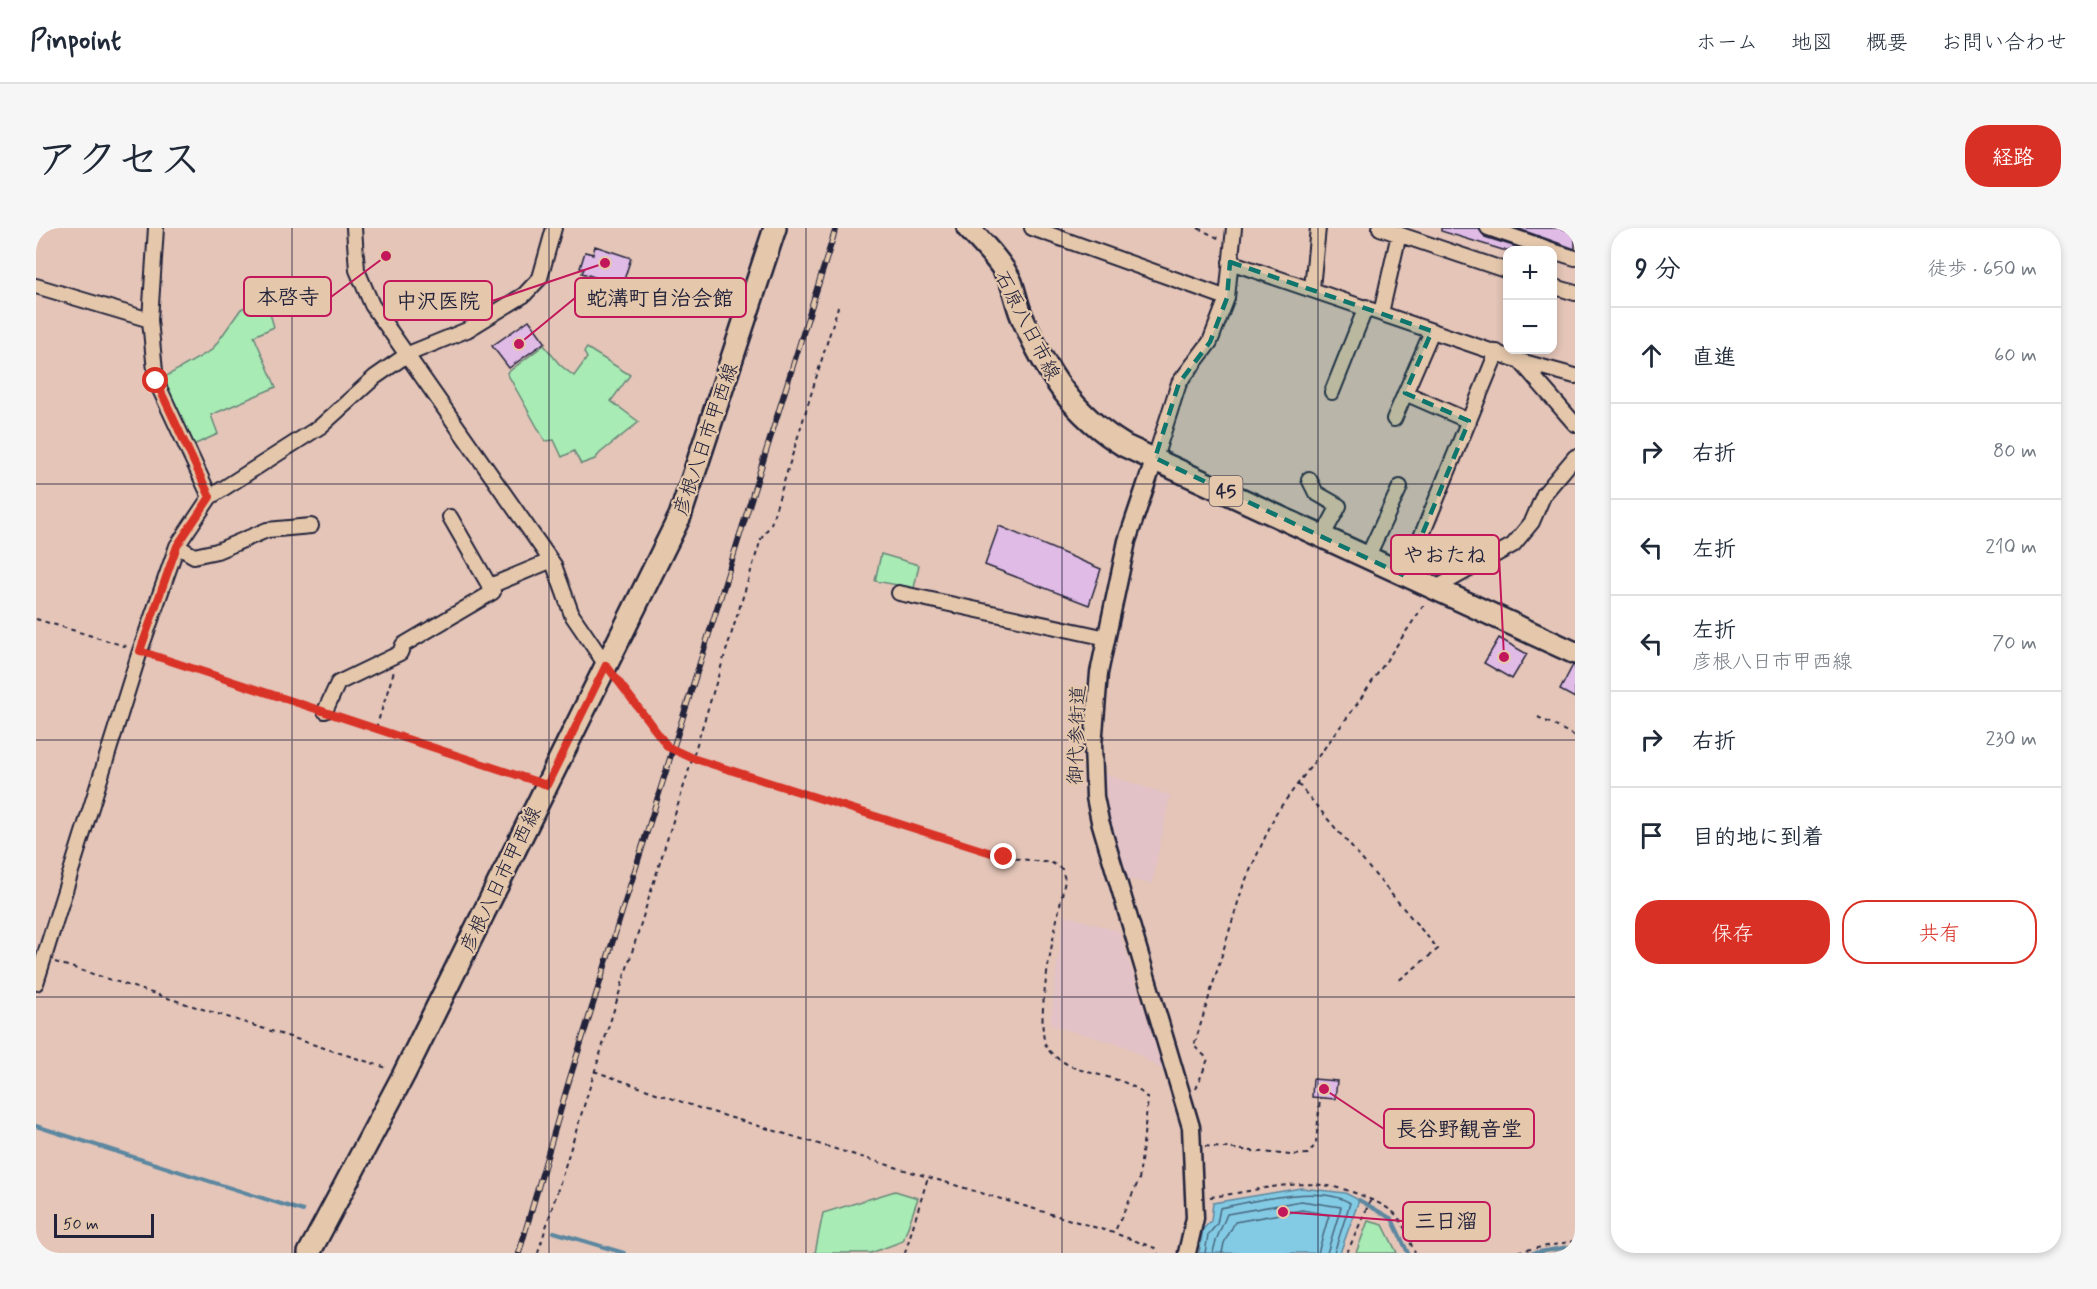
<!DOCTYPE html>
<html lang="ja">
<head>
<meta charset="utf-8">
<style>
  body { margin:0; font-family:Mynerve,"Klee One",sans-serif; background:#f6f6f7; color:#1f2937 }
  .controls { position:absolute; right:18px; top:18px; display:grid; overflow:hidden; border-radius:12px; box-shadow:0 3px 9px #0003 }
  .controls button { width:54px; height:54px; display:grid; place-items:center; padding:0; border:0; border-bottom:2px solid #e0e1e3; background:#fff; color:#1f2937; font:30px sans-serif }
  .scale { position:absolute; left:18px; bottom:15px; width:100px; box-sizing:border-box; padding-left:6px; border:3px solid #22223b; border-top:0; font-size:16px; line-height:21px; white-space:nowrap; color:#22223b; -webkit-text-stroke:4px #e5c8ac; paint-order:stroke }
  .stop { position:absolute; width:18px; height:18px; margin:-14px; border:4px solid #d93025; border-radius:50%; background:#fff }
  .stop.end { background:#d93025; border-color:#fff; box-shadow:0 2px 6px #0008 }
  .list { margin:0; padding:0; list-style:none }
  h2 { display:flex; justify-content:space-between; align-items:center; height:78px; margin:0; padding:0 24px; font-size:26px }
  h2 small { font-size:20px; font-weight:400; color:#747a83 }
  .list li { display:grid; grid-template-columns:39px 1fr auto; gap:18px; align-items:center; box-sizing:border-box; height:96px; padding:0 24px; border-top:2px solid #e0e1e3 }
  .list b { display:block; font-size:22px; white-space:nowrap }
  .list p { margin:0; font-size:20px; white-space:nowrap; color:#747a83 }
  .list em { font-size:20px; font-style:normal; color:#747a83 }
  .actions { display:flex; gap:12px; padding:18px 24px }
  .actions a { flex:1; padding:14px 0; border:2px solid #d93025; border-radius:24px; text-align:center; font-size:21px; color:#d93025 }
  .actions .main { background:#d93025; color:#fff }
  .icon { flex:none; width:33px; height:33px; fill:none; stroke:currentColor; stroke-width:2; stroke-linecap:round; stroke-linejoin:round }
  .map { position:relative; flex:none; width:1539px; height:1025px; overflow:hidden; border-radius:24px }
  header { display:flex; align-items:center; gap:36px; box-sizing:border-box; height:84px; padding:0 30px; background:#fff; border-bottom:2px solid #e0e1e3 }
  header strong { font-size:28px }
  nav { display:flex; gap:33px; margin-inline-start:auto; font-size:21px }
  .intro { display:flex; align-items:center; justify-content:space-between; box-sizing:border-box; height:144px; padding:0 36px }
  h1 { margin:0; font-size:42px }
  .button { padding:15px 27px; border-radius:24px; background:#d93025; color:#fff; font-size:21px; font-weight:700 }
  main { display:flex; gap:36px; padding:0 36px }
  aside { flex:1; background:#fff; border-radius:24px; box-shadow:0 3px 9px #0003 }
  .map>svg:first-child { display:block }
  .built { fill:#e2c2c6 }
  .green { fill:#a9ebb4; stroke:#668678; stroke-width:1.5 }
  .water { fill:#83cbe4; stroke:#5c87a0; stroke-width:1.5 }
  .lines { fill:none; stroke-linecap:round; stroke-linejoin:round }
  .shore { stroke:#49667f; stroke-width:1.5 }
  .stream { stroke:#5c87a0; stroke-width:4 }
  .building { fill:#dfbbe6; stroke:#22223b; stroke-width:1.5 }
  .minor-casing { stroke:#22223b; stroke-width:18 }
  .tertiary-casing { stroke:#22223b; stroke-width:21 }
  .primary-casing { stroke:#22223b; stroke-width:26 }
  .path { stroke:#22223b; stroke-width:2; stroke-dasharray:4.5 4.5; stroke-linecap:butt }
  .minor { stroke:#e5c8ac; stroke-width:14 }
  .tertiary { stroke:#e5c8ac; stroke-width:16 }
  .primary { stroke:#e5c8ac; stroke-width:21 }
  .rail-casing { stroke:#22223b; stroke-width:6 }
  .rail { stroke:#e5c8ac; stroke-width:4; stroke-dasharray:11; stroke-linecap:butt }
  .route { stroke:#d93025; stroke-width:8 }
  .marked { fill:#0f766e; fill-opacity:0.2; stroke:#0f766e; stroke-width:4.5; stroke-dasharray:12 8; stroke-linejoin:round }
  .grid { fill:none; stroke:#22223b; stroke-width:1.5; stroke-opacity:0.55 }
  .labels { text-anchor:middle; stroke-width:4.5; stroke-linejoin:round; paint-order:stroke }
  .shield { fill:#e5c8ac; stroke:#5c545d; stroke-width:1.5 }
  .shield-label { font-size:18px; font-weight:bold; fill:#22223b }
  .street-label { font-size:20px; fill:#22223b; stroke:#e5c8ac }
  .leader { fill:none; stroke:#c2185b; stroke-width:2 }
  .callout-dot { fill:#c2185b; stroke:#e5c8ac; stroke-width:2 }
  .callout { fill:#e5c8ac; stroke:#c2185b; stroke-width:2 }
  .callout-label { font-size:21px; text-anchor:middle; font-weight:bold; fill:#22223b }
</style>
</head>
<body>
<header>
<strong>Pinpoint</strong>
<nav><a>ホーム</a><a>地図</a><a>概要</a><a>お問い合わせ</a></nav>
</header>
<div class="intro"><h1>アクセス</h1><a class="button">経路</a></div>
<main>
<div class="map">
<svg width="1539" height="1025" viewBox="0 0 1539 1025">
  <rect width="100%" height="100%" fill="#e4c5b8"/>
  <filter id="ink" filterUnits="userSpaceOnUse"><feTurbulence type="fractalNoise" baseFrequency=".0167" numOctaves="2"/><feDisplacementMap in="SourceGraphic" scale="12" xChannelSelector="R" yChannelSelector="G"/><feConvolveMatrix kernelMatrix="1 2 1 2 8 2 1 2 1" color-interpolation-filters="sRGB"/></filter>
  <g filter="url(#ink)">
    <path class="built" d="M1065,545L1134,567L1116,656L1091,651L1073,587Z
      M1027,687L1083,703L1129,844L1091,819L1014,797Z"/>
    <path class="green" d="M230,72L238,99L218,108L240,159L175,187L182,206L155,218L127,150L176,122L205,81Z
      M508,117L524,137L538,148L551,130L548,124L551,120L594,147L575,173L603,194L564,225L559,231L545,236L538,223L526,229L518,212L509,213L471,145Z
      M845,326L883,337L878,360L839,353Z
      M859,963L882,970L867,1013L835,1025H779L787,985Z
      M1332,993L1347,997L1361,1025H1320Z"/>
    <path class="water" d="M1265,960L1309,965L1323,972L1304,1025H1163L1167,1001L1175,993L1177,975Z"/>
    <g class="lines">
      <path class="shore" d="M1169,1025L1172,1007L1181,996L1184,980C1217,973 1285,956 1314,975L1298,1025
        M1177,1025C1179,1011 1186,999 1191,986L1265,973L1305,979L1291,1025
        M1186,1025L1188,1015L1199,994L1266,982L1293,987L1282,1025"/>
      <path class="stream" d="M0,898L267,983
        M1323,972L1356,991L1372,1025
        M518,1004L588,1025
        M1497,1025L1539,1018"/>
    </g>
    <path class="building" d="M1405,0H1443L1449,9L1490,22H1467L1405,3Z
      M1480,0H1525L1539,5V21Z
      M559,18L595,30L586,58L546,45L548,41L544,40L549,24L557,26Z
      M493,92L509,114L473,140L456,118Z
      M963,298L1065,341L1053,377L949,337Z
      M1463,410L1491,426L1476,451L1448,435Z
      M1537,437L1539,438V470L1524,462Z
      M1277,851L1301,853L1299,871L1276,869Z"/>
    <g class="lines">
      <g class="minor-casing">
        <path id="minor" d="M120,0L114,92L120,153L174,269
          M318,0L321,42L336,77L518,337L536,387L570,437
          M996,0L1191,70
          M1344,0L1472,43
          M1452,0L1516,22
          M1516,23L1539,30
          M1194,34L1484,133L1539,148
          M0,58L114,92
          M1516,58L1539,65
          M1276,60L1282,0
          M1345,85L1363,6
          M1484,133L1539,196
          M1296,164L1330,79
          M1369,165L1433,193
          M1358,191L1396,103
          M1119,230L1143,155L1174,114L1191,70L1198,0
          M1273,251L1280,265L1303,278L1286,309
          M141,318L158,328L181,323L231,302L275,298
          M1331,330L1364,259
          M1369,348L1461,124
          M454,358L514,333
          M1398,361L1477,317L1496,294L1508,266L1539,229
          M863,365L1071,410
          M289,483L302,455L364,425L367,417L457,364L414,289
          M0,755L104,423L141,318L174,269L285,198L339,149L372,126L431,102L488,67L504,50L518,0"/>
      </g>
      <g class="tertiary-casing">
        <path id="tertiary" d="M1119,230L1091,313L1063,445L1057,517L1059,569L1064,593L1155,899L1159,990L1151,1025"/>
      </g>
      <g class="primary-casing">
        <path id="primary" d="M932,0C946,15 966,35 975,54C979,65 981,77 986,89C1010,144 1036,186 1089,218L1539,425
          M273,1025L368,846L644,288L739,0"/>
      </g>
      <path class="path" d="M1162,0L1184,11
        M0,391L92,419
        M117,427L277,479
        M580,452L632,519L656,530L968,629L1016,635L1026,641L1029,652C1023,686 996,792 1011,820C1016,828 1028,835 1037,839C1061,849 1094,849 1112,871L1103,952L1078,1005
        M303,488L494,551
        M1502,489L1539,508
        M340,500L358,443
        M1262,556L1402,721L1362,753
        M19,734L351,840
        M558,843L663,880L1078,1005L1119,1020L1122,1025
        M1160,861L1172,831L1158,818L1207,658L1240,585L1319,479L1390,374
        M1169,918L1255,927L1272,926L1280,916L1284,870
        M1174,969C1232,962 1272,944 1329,969C1339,973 1354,980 1361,988C1370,999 1373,1013 1379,1025
        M502,1025L725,311L735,296L802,79
        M869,1025L892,949
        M1311,1025L1335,971
        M1473,1025L1539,1013"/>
      <use href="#minor" class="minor"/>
      <use href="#tertiary" class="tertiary"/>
      <use href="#primary" class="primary"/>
      <g class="rail-casing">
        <path id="rail" d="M483,1025L533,853L800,0"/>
      </g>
      <use href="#rail" class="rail"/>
    </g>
  </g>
  <g class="lines" filter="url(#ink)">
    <path class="route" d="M120,153L174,269L141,318L104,423L511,557L570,437L632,519L656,530L968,629"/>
  </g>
  <path class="marked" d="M1194,34L1396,103L1369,165L1433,193L1369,348L1119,230L1143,155L1174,114L1191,70Z"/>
  <path class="grid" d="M256,0V1025M513,0V1025M770,0V1025M1026,0V1025M1282,0V1025M0,256H1539M0,512H1539M0,769H1539"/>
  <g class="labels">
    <rect class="shield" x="1173.5" y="248" width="33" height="30" rx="4.5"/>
    <g class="shield-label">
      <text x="1190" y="269">45</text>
    </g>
    <g class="street-label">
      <text transform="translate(992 97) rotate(63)" y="7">石原八日市線</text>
      <text transform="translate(669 211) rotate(-71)" y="7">彦根八日市甲西線</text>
      <text transform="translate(1040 507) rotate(-88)" y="7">御代参街道</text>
      <text transform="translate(464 651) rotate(-64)" y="7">彦根八日市甲西線</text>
    </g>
  </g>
  <path class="leader" d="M350 28L295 69M483 116L539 70M569 35L456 73M1468 429L1463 327M1288 861L1348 901M1247 984L1367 993"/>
  <g class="callout-dot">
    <circle cx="350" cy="28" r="6"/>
    <circle cx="483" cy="116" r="6"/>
    <circle cx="569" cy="35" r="6"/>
    <circle cx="1468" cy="429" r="6"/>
    <circle cx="1288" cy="861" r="6"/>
    <circle cx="1247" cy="984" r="6"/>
  </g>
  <g class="callout">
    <rect x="208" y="49" width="87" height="39" rx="6"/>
    <rect x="539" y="50" width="171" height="39" rx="6"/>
    <rect x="348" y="53" width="108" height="39" rx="6"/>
    <rect x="1355" y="307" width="108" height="39" rx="6"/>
    <rect x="1348" y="881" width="150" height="39" rx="6"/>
    <rect x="1367" y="974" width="87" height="39" rx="6"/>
  </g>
  <g class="callout-label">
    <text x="252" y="76">本啓寺</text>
    <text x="624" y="77">蛇溝町自治会館</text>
    <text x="402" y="80">中沢医院</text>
    <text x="1409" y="334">やおたね</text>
    <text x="1423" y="908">長谷野観音堂</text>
    <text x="1410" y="1000">三日溜</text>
  </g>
</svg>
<div class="controls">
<button>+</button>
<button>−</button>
</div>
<div class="scale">50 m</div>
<div class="stop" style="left:120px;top:153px"></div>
<div class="stop end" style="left:968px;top:629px"></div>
</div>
<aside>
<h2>9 分<small>徒歩 · 650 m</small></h2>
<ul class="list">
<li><svg class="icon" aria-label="ahead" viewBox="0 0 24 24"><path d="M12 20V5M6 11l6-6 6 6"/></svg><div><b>直進</b></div><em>60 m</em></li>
<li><svg class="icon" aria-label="right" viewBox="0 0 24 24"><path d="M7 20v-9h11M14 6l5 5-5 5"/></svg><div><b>右折</b></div><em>80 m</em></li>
<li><svg class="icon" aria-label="left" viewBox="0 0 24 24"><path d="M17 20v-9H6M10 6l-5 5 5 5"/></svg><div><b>左折</b></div><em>210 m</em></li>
<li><svg class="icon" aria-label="left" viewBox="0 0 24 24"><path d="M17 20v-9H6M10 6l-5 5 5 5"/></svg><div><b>左折</b><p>彦根八日市甲西線</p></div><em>70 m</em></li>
<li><svg class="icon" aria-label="right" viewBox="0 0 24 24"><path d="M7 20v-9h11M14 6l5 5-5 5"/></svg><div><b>右折</b></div><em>230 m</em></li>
<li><svg class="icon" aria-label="arrive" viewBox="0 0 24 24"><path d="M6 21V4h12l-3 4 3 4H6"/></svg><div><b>目的地に到着</b></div></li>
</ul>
<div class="actions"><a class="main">保存</a><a>共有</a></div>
</aside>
</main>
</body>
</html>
